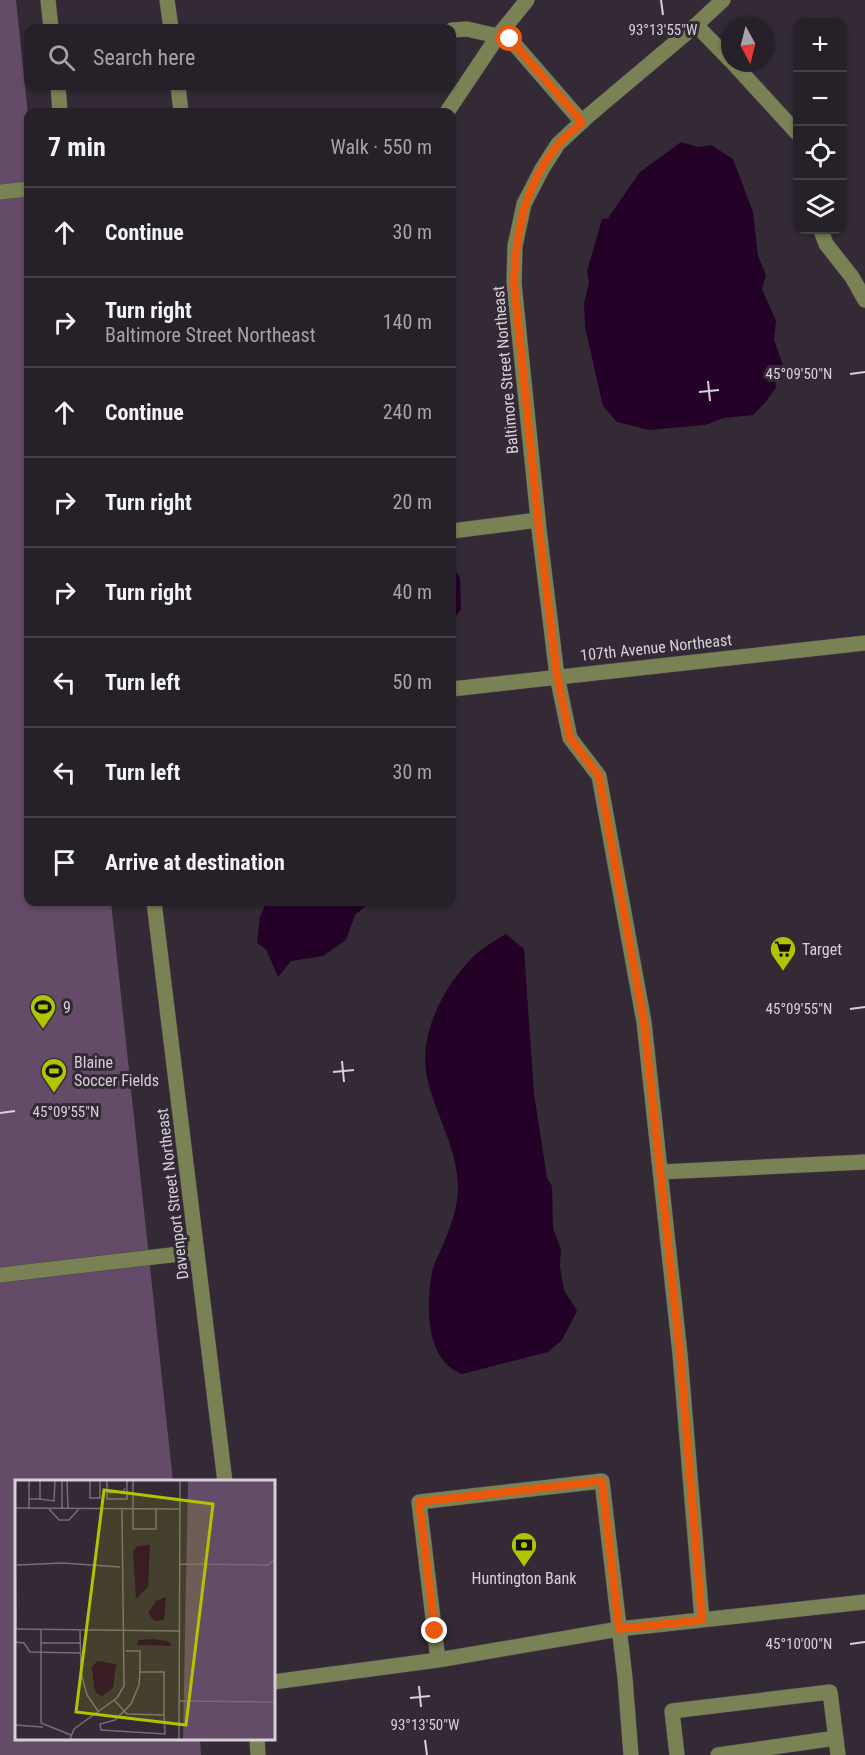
<!DOCTYPE html>
<html lang="en">
<head>
<meta charset="utf-8">
<style>
  body { margin:0; font-family:"Roboto Condensed",sans-serif; background:#322d34; color:#f1f3f6 }
  .controls { position:absolute; right:18px; top:18px; display:grid; overflow:hidden; border-radius:12px; box-shadow:0 2px 4px #0004 }
  .controls button { width:54px; height:54px; display:grid; place-items:center; padding:0; border:0; border-bottom:2px solid #423e45; background:#262028; color:#f1f3f6; font:30px sans-serif }
  .compass { position:absolute; left:721px; top:18px; width:54px; height:54px; border-radius:50%; background:#262028; box-shadow:0 2px 4px #0004; rotate:173deg }
  .stop { position:absolute; width:18px; height:18px; margin:-14px; border:4px solid #ea580c; border-radius:50%; background:#fff }
  .stop.end { background:#ea580c; border-color:#fff; box-shadow:0 2px 6px #0008 }
  .list { margin:0; padding:0; list-style:none }
  h2 { display:flex; justify-content:space-between; align-items:center; height:78px; margin:0; padding:0 24px; font-size:26px }
  h2 small { font-size:20px; font-weight:400; color:#a4a3a8 }
  .list li { display:grid; grid-template-columns:39px 1fr auto; gap:18px; align-items:center; box-sizing:border-box; height:90px; padding:0 24px; border-top:2px solid #423e45 }
  .list b { display:block; font-size:22px; white-space:nowrap }
  .list p { margin:0; font-size:20px; white-space:nowrap; color:#a4a3a8 }
  .list em { font-size:20px; font-style:normal; color:#a4a3a8 }
  .icon { flex:none; width:33px; height:33px; fill:none; stroke:currentColor; stroke-width:2; stroke-linecap:round; stroke-linejoin:round }
  .map { position:relative; flex:none; width:865px; height:1755px; overflow:hidden }
  .search { position:absolute; background:#262028; box-shadow:0 2px 4px #0004; left:24px; top:24px; width:432px; height:66px; display:flex; align-items:center; gap:15px; box-sizing:border-box; padding:0 21px; border-radius:12px; color:#a4a3a8; font-size:22px }
  .panel { position:absolute; background:#262028; box-shadow:0 2px 4px #0004; left:24px; top:108px; width:432px; height:798px; border-radius:12px }
  .map>svg:first-child { display:block }
  .green { fill:#644b67 }
  .water { fill:#240228 }
  .lines { fill:none; stroke-linecap:round; stroke-linejoin:round }
  .minor-casing { stroke:#4d454f; stroke-width:16 }
  .minor { stroke:#798155; stroke-width:15 }
  .route { stroke:#ea580c; stroke-width:8 }
  .ticks { fill:none; stroke:#d6d0d7; stroke-width:2 }
  .labels { text-anchor:middle; stroke-width:6; stroke-linejoin:round; paint-order:stroke }
  .street-label { font-size:16px; fill:#d6d0d7; stroke:#332a35 }
  .poi-label { font-size:16px; fill:#d6d0d7; stroke:#332a35; text-anchor:start }
  .inset-road { fill:none; stroke:#746c76; stroke-width:1.5 }
  .view { fill:#b0c502; fill-opacity:0.15; stroke:#b0c502; stroke-width:3 }
  .inset-edge { fill:none; stroke:#d6d0d7; stroke-width:3 }
  .ticks-label { font-size:15px; text-anchor:middle; fill:#d6d0d7; stroke:#332a35; stroke-width:6; stroke-linejoin:round; paint-order:stroke }
</style>
</head>
<body>
<div class="map">
<svg width="865" height="1755" viewBox="0 0 865 1755">
  <rect width="100%" height="100%" fill="#332a35"/>
  <path class="green" d="M0,0H16L28,115V902H111L173,1482H16V1738L200,1739L201,1755H0Z"/>
  <path class="water" d="M681,142L698,147L711,145L733,159L753,212L758,256L766,275L762,289L776,321L774,340L783,365L775,377L776,388L764,404L753,415L724,418L705,425L649,430L617,422L603,406L585,327L584,303L589,283L587,271L602,219L608,218L640,172Z
    M452,570H455L460,578L461,610L452,621Z
    M267,902H371L355,915L346,940L323,956L291,961L278,977L266,949L257,943L260,916Z
    M506,934L524,949L534,1094L547,1178L552,1186L553,1228L561,1249L560,1267L564,1290L577,1311L562,1340L548,1352L462,1374C425,1361 426,1305 432,1273C433,1266 437,1258 440,1252C448,1232 457,1213 458,1191C459,1150 435,1115 427,1077C418,1033 445,983 476,954C485,946 496,940 506,934Z"/>
  <g class="lines">
    <g class="minor-casing">
      <path id="minor" d="M48,0L51,28
        M167,0L171,28
        M696,25L730,60
        M452,30L467,29L510,39L582,122
        M733,63L798,134
        M58,86L60,112
        M178,86L181,112
        M447,112L498,36L527,0
        M0,192L28,189
        M821,230L826,244L852,277L865,300
        M452,531L538,520
        M452,689L865,643
        M154,902L225,1482
        M660,1172L865,1162
        M0,1275L197,1252
        M702,1620L680,1354L644,1022L599,776L570,738L557,676L539,529L514,283L515,246L524,204L542,169L558,144L588,116L696,25L723,0
        M438,1660L419,1502L602,1481L625,1678L631,1755
        M273,1682L438,1660L619,1629L865,1602
        M257,1738L258,1755
        M677,1755L672,1711L830,1692L838,1755
        M718,1755L836,1738"/>
    </g>
    <use href="#minor" class="minor"/>
  </g>
  <g class="lines">
    <path class="route" d="M435,1631L419,1502L602,1481L619,1629L702,1620L680,1354L644,1022L599,776L570,738L557,676L539,529L514,283C516,232 524,185 558,145C565,136 574,130 582,122L510,39"/>
  </g>
  <path class="ticks" d="M661,0L663,15M850,374L865,372M708,381L710,401M699,392L719,390M850,1009L865,1007M342,1061L344,1082M333,1072L354,1070M0,1113L15,1111M850,1644L865,1642M419,1686L421,1707M410,1698L430,1696M425,1740L427,1755"/>
  <defs>
    <g id="supermarket-pin" transform="scale(1.35)"><path d="M0 17L-7.5 6A9.5 9.5 0 1 1 7.5 6Z" fill="#b0c502" stroke="#332a35"/><path d="M-6-5.5h2.5l.6 2H6L4.5 2H-2.5L-4.4-4H-6ZM-1.5 3.2a1.3 1.3 0 1 0 .1 0ZM3 3.2a1.3 1.3 0 1 0 .1 0Z" fill="#111"/></g>
    <g id="stadium-pin" transform="scale(1.35)"><path d="M0 17L-7.5 6A9.5 9.5 0 1 1 7.5 6Z" fill="#b0c502" stroke="#332a35"/><path d="M0-5a6.5 5 0 1 0 0 10a6.5 5 0 1 0 0-10ZM-3.5-1.8h7v3.6h-7Z" fill="#111"/></g>
    <g id="bank-pin" transform="scale(1.35)"><path d="M0 17L-7.5 6A9.5 9.5 0 1 1 7.5 6Z" fill="#b0c502" stroke="#332a35"/><path d="M-6-4H6V4H-6ZM0-2.3a2.3 2.3 0 1 0 0 4.6a2.3 2.3 0 1 0 0-4.6Z" fill="#111"/></g>
  </defs>
  <g fill-rule="evenodd">
    <use href="#supermarket-pin" x="783" y="949"/>
    <use href="#stadium-pin" x="43" y="1007"/>
    <use href="#stadium-pin" x="54" y="1071"/>
    <use href="#bank-pin" x="524" y="1545"/>
  </g>
  <g class="labels">
    <g class="street-label">
      <text transform="translate(505 370) rotate(-95)" y="6">Baltimore Street Northeast</text>
      <text transform="translate(656 647) rotate(-6)" y="6">107th Avenue Northeast</text>
      <text transform="translate(172 1194) rotate(-97)" y="6">Davenport Street Northeast</text>
    </g>
    <g class="poi-label">
      <text x="802" y="955">Target</text>
      <text x="63" y="1013">9</text>
      <text x="74" y="1068">Blaine<tspan x="74" dy="18">Soccer Fields</tspan></text>
      <text x="524" y="1584" text-anchor="middle">Huntington Bank</text>
    </g>
  </g>
  <g transform="translate(15 1480)">
    <rect width="260" height="260" fill="#332a35"/>
    <path d="M173,0H259V259H168Z" fill="#644b67"/>
    <path d="M135,65L133,107L121,119L118,71L122,66ZM151,117L149,140L139,141L133,133L141,121ZM138,159L153,161L157,166L122,165L123,160ZM82,181L101,184L98,208L87,216L81,213L79,207L77,187Z" fill="#240228"/>
    <path class="inset-road" d="M14,0V28M47,0V29M52,0L53,29M75,0V18H85V0M92,0V19H112V0M118,0V49H141V29M92,13L108,12L110,8M14,19H25V0M25,19L39,21L40,0M0,28L165,29M34,29L44,40H54L64,29M165,84L253,85L260,79M0,85L1,149M2,85L48,83L105,87M0,149L165,151M26,150V243L56,255M65,150L66,193L72,215L83,231M0,162L9,163L15,172L65,173M26,163H65M125,192L124,205L116,224L100,240L85,244L86,250L150,254L149,235M99,220L112,234L149,235V192H125V171H111M165,221L260,222M0,245L28,247M55,259L59,249L102,218L109,206L107,30M164,259L165,0"/>
    <path class="view" d="M89,10L198,24L171,245L61,232Z"/>
    <rect width="260" height="260" class="inset-edge"/>
  </g>
  <g class="ticks-label">
    <text x="663" y="35">93°13'55"W</text>
    <text x="799" y="379">45°09'50"N</text>
    <text x="799" y="1014">45°09'55"N</text>
    <text x="66" y="1117">45°09'55"N</text>
    <text x="799" y="1649">45°10'00"N</text>
    <text x="425" y="1730">93°13'50"W</text>
  </g>
</svg>
<div class="controls">
<button>+</button>
<button>−</button>
<button><svg class="icon" aria-label="locate" viewBox="0 0 24 24"><circle cx="12" cy="12" r="6"/><path d="M12 2v4M12 18v4M2 12h4M18 12h4"/></svg></button>
<button><svg class="icon" aria-label="layers" viewBox="0 0 24 24"><path d="M12 4l9 5-9 5-9-5zM3 14l9 5 9-5"/></svg></button>
</div>
<svg class="compass" viewBox="-18 -18 36 36"><path d="M0-13l5 13h-10z" fill="#e53935"/><path d="M0 13l5-13h-10z" fill="#a4a3a8"/></svg>
<div class="stop" style="left:510px;top:39px"></div>
<div class="stop end" style="left:435px;top:1631px"></div>
<div class="search"><svg class="icon" aria-label="search" viewBox="0 0 24 24"><circle cx="10" cy="10" r="6"/><path d="M15 15l6 6"/></svg>Search here</div>
<section class="panel">
<h2>7 min<small>Walk · 550 m</small></h2>
<ul class="list">
<li><svg class="icon" aria-label="ahead" viewBox="0 0 24 24"><path d="M12 20V5M6 11l6-6 6 6"/></svg><div><b>Continue</b></div><em>30 m</em></li>
<li><svg class="icon" aria-label="right" viewBox="0 0 24 24"><path d="M7 20v-9h11M14 6l5 5-5 5"/></svg><div><b>Turn right</b><p>Baltimore Street Northeast</p></div><em>140 m</em></li>
<li><svg class="icon" aria-label="ahead" viewBox="0 0 24 24"><path d="M12 20V5M6 11l6-6 6 6"/></svg><div><b>Continue</b></div><em>240 m</em></li>
<li><svg class="icon" aria-label="right" viewBox="0 0 24 24"><path d="M7 20v-9h11M14 6l5 5-5 5"/></svg><div><b>Turn right</b></div><em>20 m</em></li>
<li><svg class="icon" aria-label="right" viewBox="0 0 24 24"><path d="M7 20v-9h11M14 6l5 5-5 5"/></svg><div><b>Turn right</b></div><em>40 m</em></li>
<li><svg class="icon" aria-label="left" viewBox="0 0 24 24"><path d="M17 20v-9H6M10 6l-5 5 5 5"/></svg><div><b>Turn left</b></div><em>50 m</em></li>
<li><svg class="icon" aria-label="left" viewBox="0 0 24 24"><path d="M17 20v-9H6M10 6l-5 5 5 5"/></svg><div><b>Turn left</b></div><em>30 m</em></li>
<li><svg class="icon" aria-label="arrive" viewBox="0 0 24 24"><path d="M6 21V4h12l-3 4 3 4H6"/></svg><div><b>Arrive at destination</b></div></li>
</ul>
</section>
</div>
</body>
</html>
